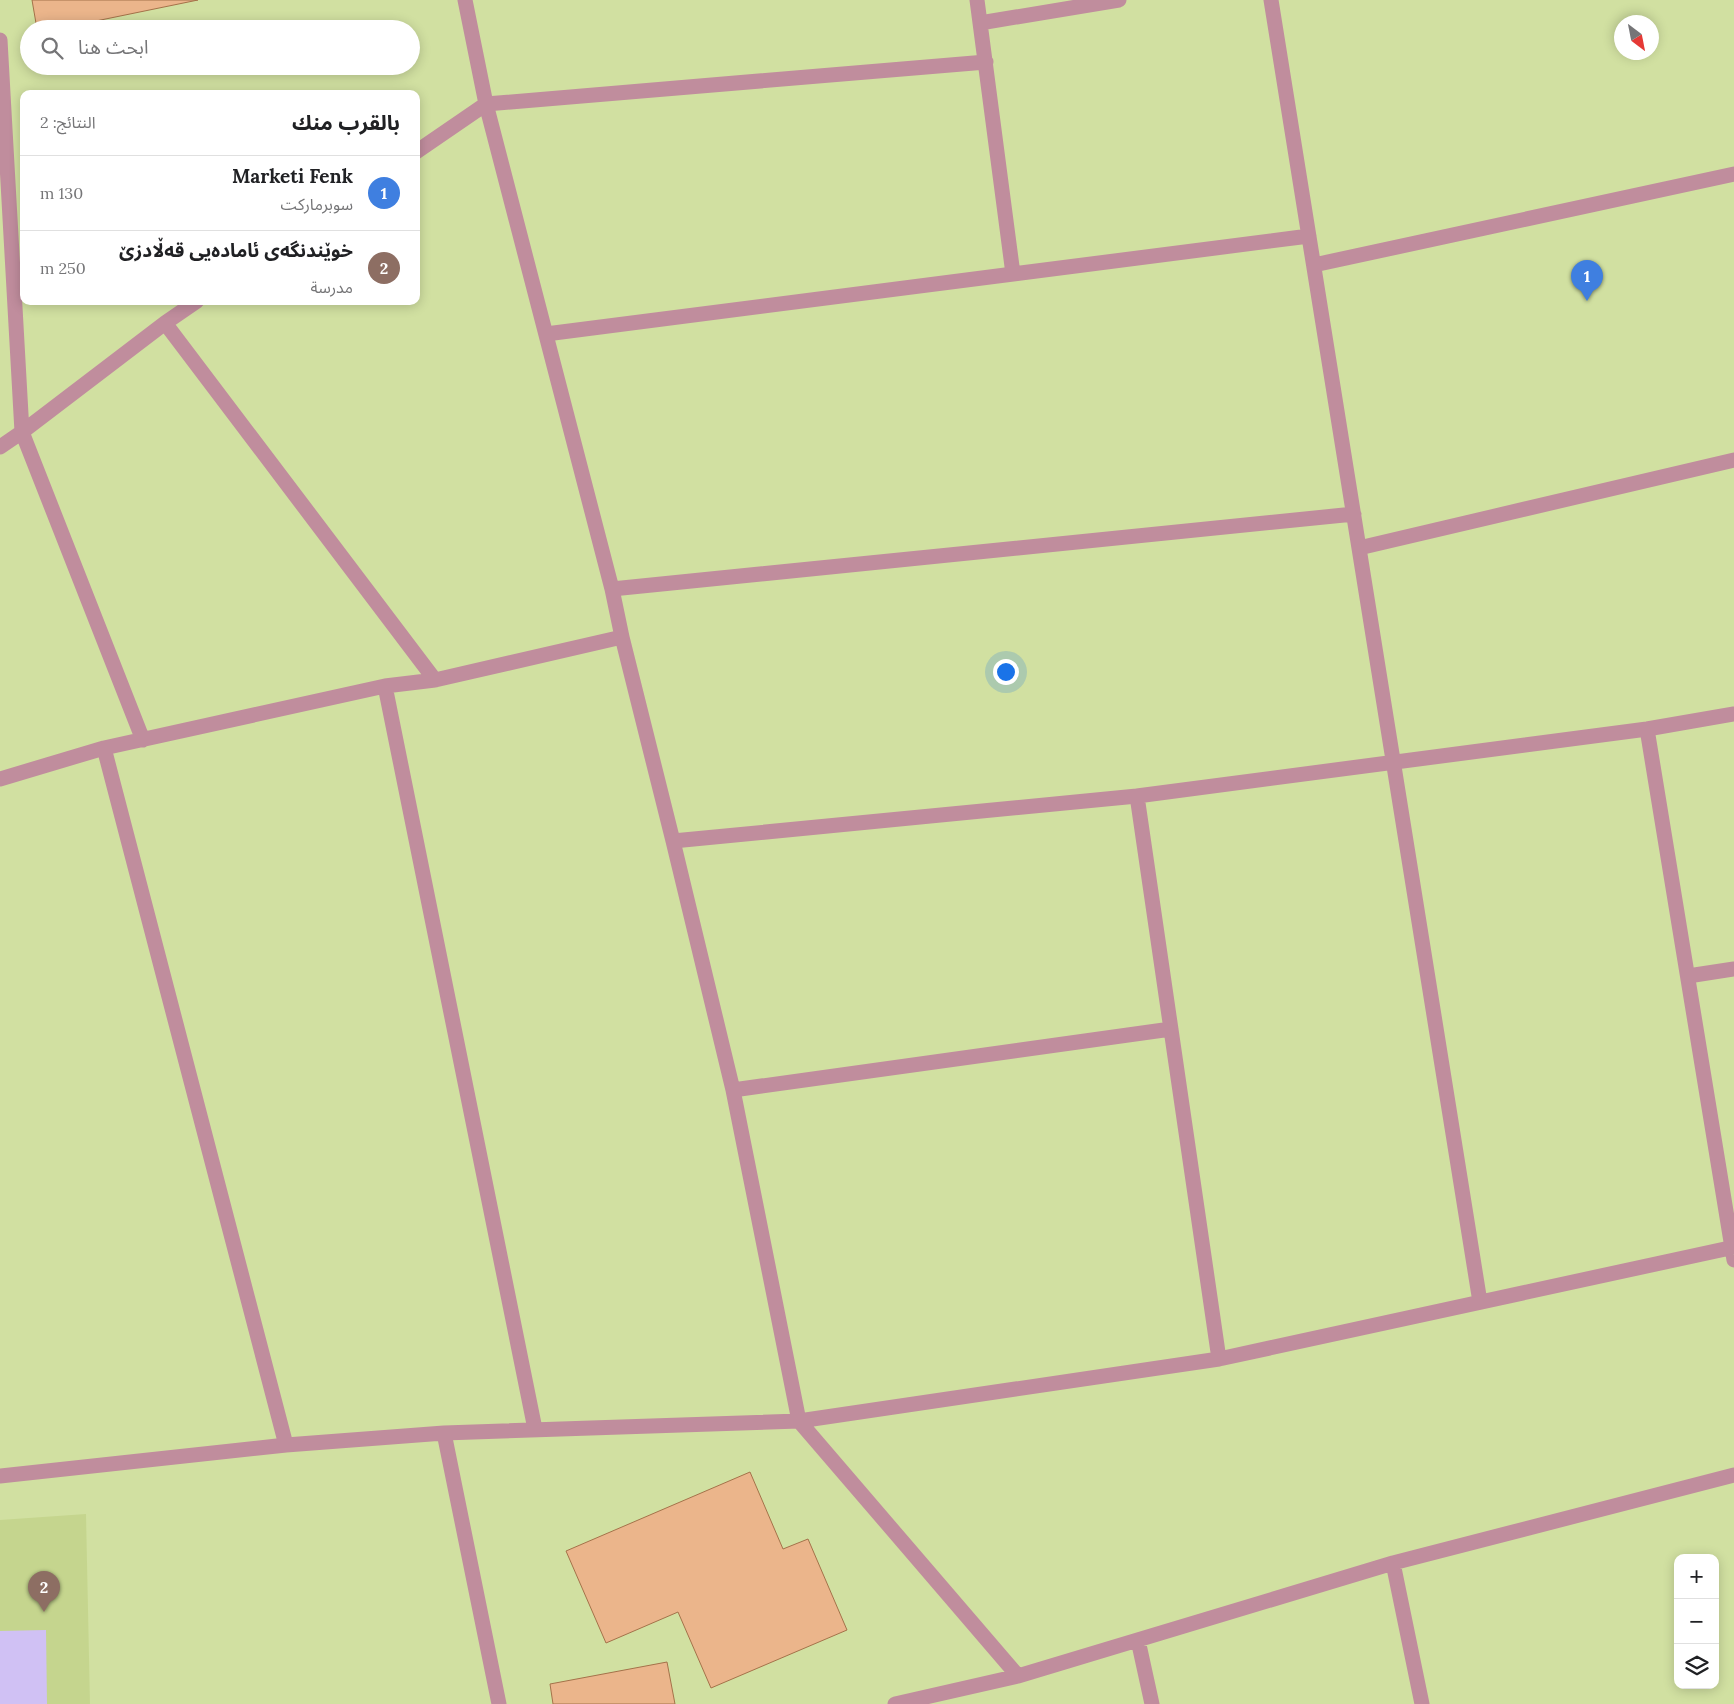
<!DOCTYPE html>
<html lang="ar">
<head>
<meta charset="utf-8">
<style>
  body { margin:0; font-family:Lora,"Noto Sans Arabic",serif; background:#f6f6f6; color:#202124; direction:rtl }
  .controls { position:absolute; right:15px; bottom:15px; display:grid; overflow:hidden; border-radius:10px; box-shadow:0 2px 12px #0003 }
  .controls button { width:45px; height:45px; display:grid; place-items:center; padding:0; border:0; border-bottom:1px solid #e0e0e0; background:#fff; color:#202124; font:25px sans-serif }
  .compass { position:absolute; left:1614px; top:15px; width:45px; height:45px; border-radius:50%; background:#fff; box-shadow:0 2px 12px #0003; rotate:148deg }
  .you { position:absolute; left:1005px; top:671px; width:18px; height:18px; margin:-12px; border:4px solid #fff; border-radius:50%; background:#1a73e8; box-shadow:0 0 0 8px #1a73e833 }
  .badge { display:grid; place-items:center; width:32px; height:32px; border-radius:50%; background:#ea580c; color:#fff; font-size:16px; font-weight:700 }
  .pin { position:absolute; translate:-50% -41px; filter:drop-shadow(0 1px 2px #0008) }
  .pin::after { content:''; position:absolute; top:26px; width:18px; height:15px; background:inherit; clip-path:polygon(0 0,100% 0,50% 100%) }
  .list { margin:0; padding:0; list-style:none }
  h2 { display:flex; justify-content:space-between; align-items:center; height:65px; margin:0; padding:0 20px; font-size:21px }
  h2 small { font-size:16px; font-weight:400; color:#757577 }
  .list li { display:grid; grid-template-columns:32px 1fr auto; gap:15px; align-items:center; box-sizing:border-box; height:75px; padding:0 20px; border-top:1px solid #e0e0e0 }
  .list b { display:block; font-size:19px; white-space:nowrap }
  .list p { margin:0; font-size:16px; white-space:nowrap; color:#757577 }
  .list em { font-size:16px; font-style:normal; color:#757577 }
  .icon { flex:none; width:28px; height:28px; fill:none; stroke:currentColor; stroke-width:2; stroke-linecap:round; stroke-linejoin:round }
  .map { position:relative; flex:none; width:1734px; height:1704px; overflow:hidden; direction:ltr }
  .search { position:absolute; background:#fff; box-shadow:0 2px 12px #0003; left:20px; top:20px; width:400px; height:55px; display:flex; align-items:center; gap:12px; box-sizing:border-box; padding:0 18px; border-radius:28px; color:#757577; font-size:19px }
  .panel { position:absolute; background:#fff; box-shadow:0 2px 12px #0003; left:20px; top:90px; width:400px; height:215px; border-radius:10px; direction:rtl }
  .map>svg:first-child { display:block }
  .built { fill:#c5d58e }
  .pitch { fill:#d0c1f4 }
  .building { fill:#ebb58b; stroke:#a4724a }
  .lines { fill:none; stroke-linecap:round; stroke-linejoin:round }
  .minor { stroke:#c08d9d; stroke-width:15 }
</style>
</head>
<body>
<div class="map">
<svg width="1734" height="1704" viewBox="0 0 1734 1704">
  <rect width="100%" height="100%" fill="#d1e0a1"/>
  <path class="built" d="M86,1514L90,1704H0V1520Z"/>
  <path class="pitch" d="M46,1630L47,1704H0V1631Z"/>
  <path class="building" d="M32,0H198L57,29H37Z
    M750,1472L783,1549L808,1539L847,1630L711,1688L678,1612L606,1643L566,1551Z
    M667,1662L675,1704H553L550,1684Z"/>
  <g class="lines">
    <path class="minor" d="M465,0L486,104L612,589L622,637L673,841L733,1090L799,1421L1219,1359L1734,1247
      M977,0L1013,274
      M1271,0L1480,1302
      M980,23L1119,0
      M0,40L22,432L143,740
      M416,152L486,104L986,62
      M1314,265L1734,174
      M165,323L435,680
      M546,334L1309,236
      M0,447L22,432L165,323L197,301
      M1359,548L1734,460
      M612,589L1354,514
      M385,686L535,1429
      M1647,729L1734,1260
      M104,748L286,1445
      M0,779L104,748L385,686L435,680L622,637
      M1137,796L1219,1359
      M673,841L1137,796L1647,729L1734,714
      M1688,976L1734,969
      M733,1090L1171,1029
      M444,1433L499,1704
      M0,1476L286,1445L444,1433L799,1421L1018,1676L1393,1563L1734,1475
      M1393,1563L1422,1704
      M1138,1640L1152,1704
      M895,1704L1018,1676"/>
  </g>
</svg>
<div class="controls">
<button>+</button>
<button>−</button>
<button><svg class="icon" aria-label="layers" viewBox="0 0 24 24"><path d="M12 4l9 5-9 5-9-5zM3 14l9 5 9-5"/></svg></button>
</div>
<svg class="compass" viewBox="-18 -18 36 36"><path d="M0-13l5 13h-10z" fill="#e53935"/><path d="M0 13l5-13h-10z" fill="#757577"/></svg>
<div class="you"></div>
<div class="pin badge" style="left:1587px;top:301px;background:#3f7fe0">1</div>
<div class="pin badge" style="left:44px;top:1612px;background:#8d6e63">2</div>
<div class="search"><svg class="icon" aria-label="search" viewBox="0 0 24 24"><circle cx="10" cy="10" r="6"/><path d="M15 15l6 6"/></svg>ابحث هنا</div>
<section class="panel">
<h2>بالقرب منك<small>النتائج: 2</small></h2>
<ul class="list">
<li><span class="badge" style="background:#3f7fe0">1</span><div><b>Marketi Fenk</b><p>سوبرماركت</p></div><em>130 m</em></li>
<li><span class="badge" style="background:#8d6e63">2</span><div><b>خوێندنگەی ئامادەیی قەڵادزێ</b><p>مدرسة</p></div><em>250 m</em></li>
</ul>
</section>
</div>
</body>
</html>
